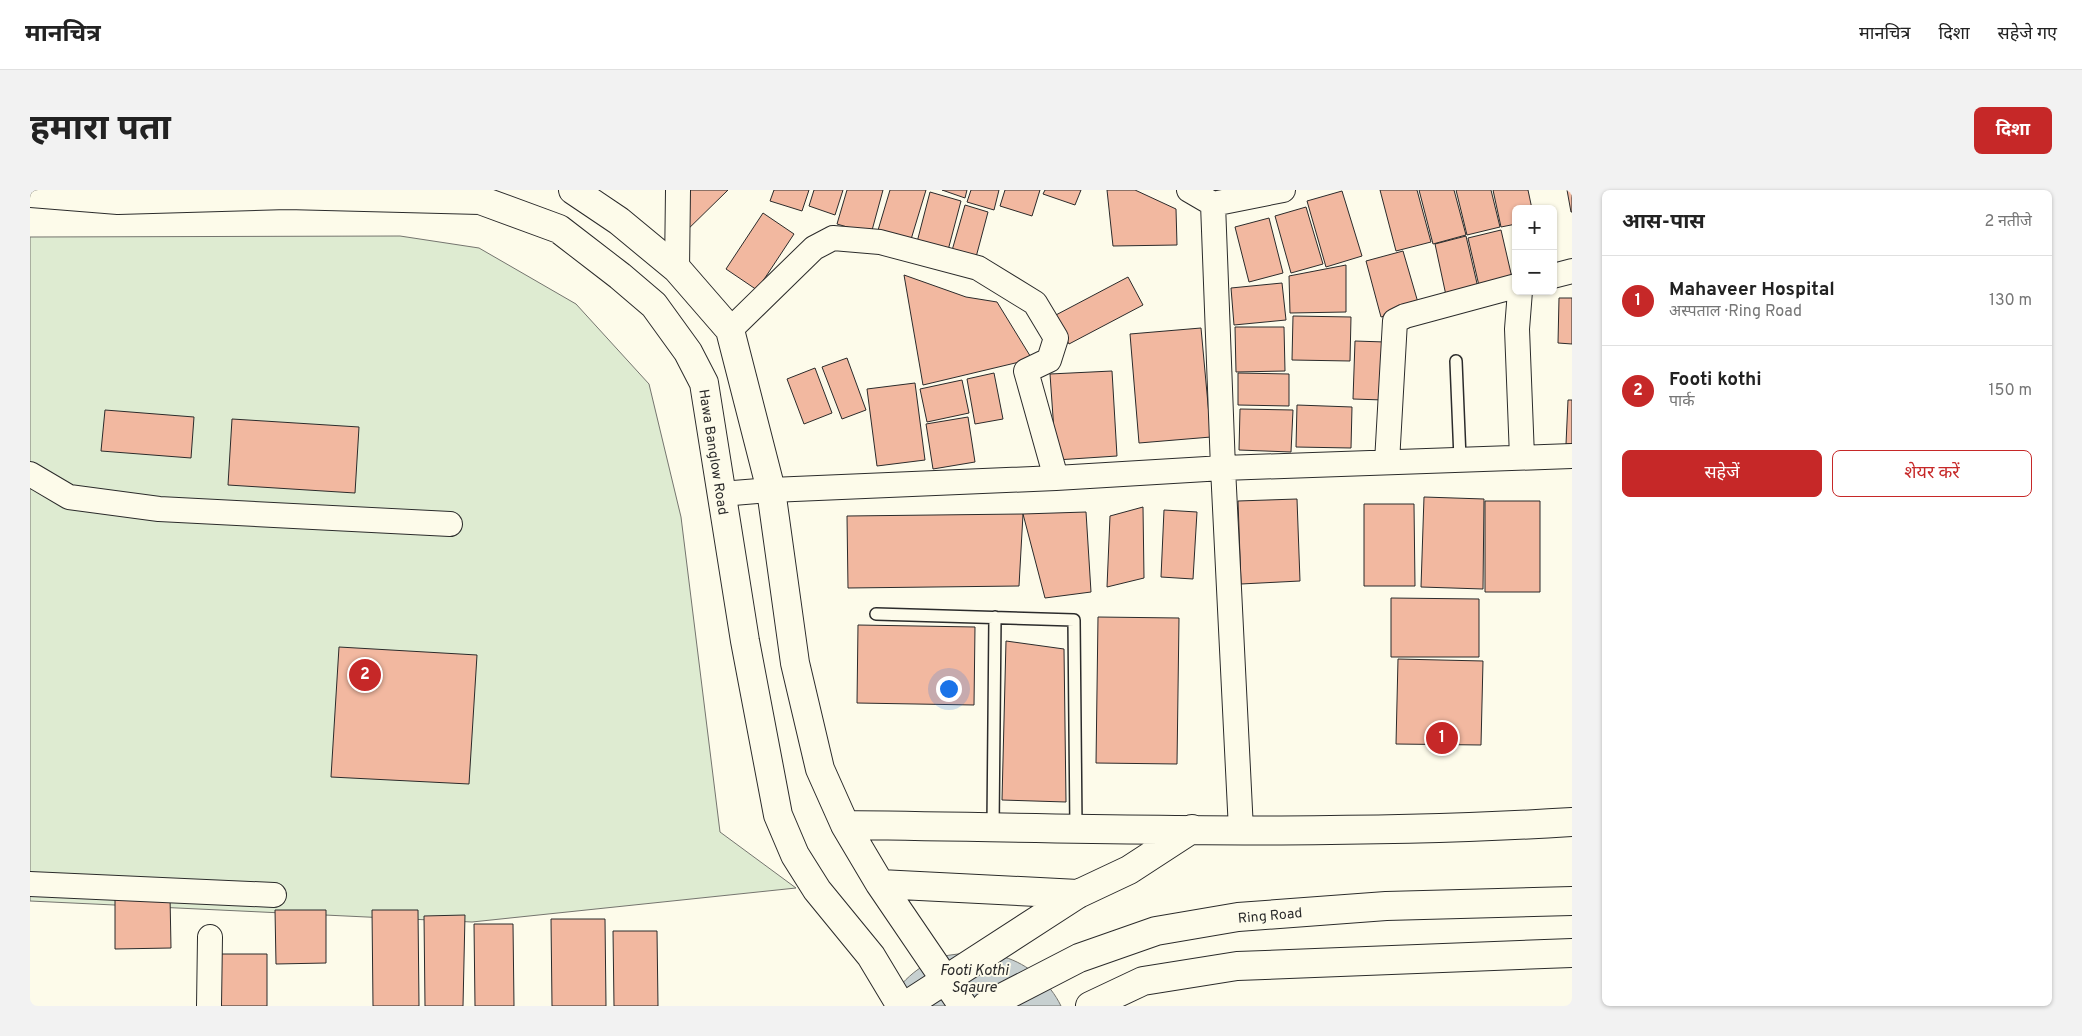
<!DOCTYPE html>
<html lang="hi">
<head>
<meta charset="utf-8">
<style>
  body { margin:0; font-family:Overpass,"Noto Sans Devanagari",sans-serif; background:#f2f2f2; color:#222 }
  .controls { position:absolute; right:15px; top:15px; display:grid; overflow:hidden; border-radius:8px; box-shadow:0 1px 4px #0004 }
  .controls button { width:45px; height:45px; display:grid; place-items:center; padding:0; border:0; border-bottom:1px solid #e0e0e0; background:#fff; color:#222; font:25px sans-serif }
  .you { position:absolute; left:918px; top:498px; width:18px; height:18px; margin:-12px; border:4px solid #fff; border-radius:50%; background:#1a73e8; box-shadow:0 0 0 8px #1a73e833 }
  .badge { display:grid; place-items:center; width:32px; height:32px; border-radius:50%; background:#c62828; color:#fff; font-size:16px; font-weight:700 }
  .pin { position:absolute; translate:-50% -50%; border:2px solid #fff; box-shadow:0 1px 5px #0006 }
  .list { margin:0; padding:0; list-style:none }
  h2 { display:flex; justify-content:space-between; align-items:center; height:65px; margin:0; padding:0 20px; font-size:21px }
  h2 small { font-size:16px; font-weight:400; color:#767676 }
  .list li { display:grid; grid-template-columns:32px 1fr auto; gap:15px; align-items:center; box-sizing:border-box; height:90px; padding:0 20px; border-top:1px solid #e0e0e0 }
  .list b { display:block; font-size:19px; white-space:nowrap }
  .list p { margin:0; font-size:16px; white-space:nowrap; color:#767676 }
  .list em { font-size:16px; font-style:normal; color:#767676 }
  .actions { display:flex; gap:10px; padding:15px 20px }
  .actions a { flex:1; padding:11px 0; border:1px solid #c62828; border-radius:8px; text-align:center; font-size:18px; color:#c62828 }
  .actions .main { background:#c62828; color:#fff }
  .map { position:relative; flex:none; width:1542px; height:816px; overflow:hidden; border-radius:8px }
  header { display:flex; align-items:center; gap:30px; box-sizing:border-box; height:70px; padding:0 25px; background:#fff; border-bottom:1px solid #e0e0e0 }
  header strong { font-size:24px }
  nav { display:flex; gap:28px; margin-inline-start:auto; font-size:18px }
  .intro { display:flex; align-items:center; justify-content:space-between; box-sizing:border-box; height:120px; padding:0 30px }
  h1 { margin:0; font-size:35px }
  .button { padding:12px 22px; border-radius:8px; background:#c62828; color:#fff; font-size:18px; font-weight:700 }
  main { display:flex; gap:30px; padding:0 30px }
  aside { flex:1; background:#fff; border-radius:8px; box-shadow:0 1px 4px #0004 }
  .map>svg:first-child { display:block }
  .green { fill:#deebd1; stroke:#74746e }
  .water { fill:#c7d0d0; stroke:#74746e }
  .building { fill:#f2b8a0; stroke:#2b2b2b }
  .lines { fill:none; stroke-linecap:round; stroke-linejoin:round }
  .lane-casing { stroke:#2b2b2b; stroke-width:14 }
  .street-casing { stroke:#2b2b2b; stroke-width:26 }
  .secondary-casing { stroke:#2b2b2b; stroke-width:30 }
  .highway-casing { stroke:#2b2b2b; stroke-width:30 }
  .lane { stroke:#fdfbea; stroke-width:11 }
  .street { stroke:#fdfbea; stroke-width:24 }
  .secondary { stroke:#fdfbea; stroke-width:28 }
  .highway { stroke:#fdfbea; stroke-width:28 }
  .labels { text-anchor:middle; stroke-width:4; stroke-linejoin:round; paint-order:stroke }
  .street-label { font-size:14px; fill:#2b2b2b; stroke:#fdfbea }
  .water-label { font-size:15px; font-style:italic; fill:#2b2b2b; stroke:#fdfbea }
</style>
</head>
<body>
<header>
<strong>मानचित्र</strong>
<nav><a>मानचित्र</a><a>दिशा</a><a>सहेजे गए</a></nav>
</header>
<div class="intro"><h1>हमारा पता</h1><a class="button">दिशा</a></div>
<main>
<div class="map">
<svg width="1542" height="816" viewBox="0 0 1542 816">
  <rect width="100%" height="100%" fill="#fdfbea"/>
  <path class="green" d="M370,46L449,58L546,114L619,194L651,327L690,642L766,698L442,732L0,711V47Z"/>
  <path class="water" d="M943,762C953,763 964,764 974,767C998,774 1020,793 1031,816H857C867,794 889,775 911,767C921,764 933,764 943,762Z"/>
  <path class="building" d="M658,0H698L650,47Z
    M744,0H779L772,21L740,11Z
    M784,0H813L805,25L779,16Z
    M817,0H853L841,44L807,34Z
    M860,0H896L879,56L846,47Z
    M912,0H937L935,8Z
    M941,0H969L964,20L937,12Z
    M975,0H1010L1002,26L970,16Z
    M1015,0H1051L1045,15L1013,4Z
    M1077,0H1105L1146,19L1147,55L1083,56Z
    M1350,0H1387L1401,52L1366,61Z
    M1389,0H1424L1436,45L1403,54Z
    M1426,0H1461L1470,37L1437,45Z
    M1463,0H1498L1502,19H1486V34L1471,37Z
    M1537,0H1542V22H1541Z
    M1312,1L1332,66L1296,77L1277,11Z
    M900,2L931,11L917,64L886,56Z
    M935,15L958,22L945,71L921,64Z
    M1276,17L1293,74L1261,83L1245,26Z
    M733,23L764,44L727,100L696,79Z
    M1239,28L1253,83L1219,92L1205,37Z
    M1471,40L1483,92L1450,100L1438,48Z
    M1436,46L1449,102L1417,110L1405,54Z
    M1373,61L1389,116L1351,127L1336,71Z
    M1316,75V122L1260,123L1259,86Z
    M874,85L936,107L967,112L1002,169L893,195Z
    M1098,87L1113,115L1039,154L1024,126Z
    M1252,93L1256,130L1204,135L1201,98Z
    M1529,108H1542V154L1528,153Z
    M1263,126L1321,127L1320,171L1262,170Z
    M1205,137H1254L1255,181L1206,182Z
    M1171,138L1181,247L1109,253L1100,144Z
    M1325,151L1355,152L1353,210L1323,209Z
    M817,168L836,220L812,229L792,177Z
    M785,178L802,223L774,234L757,189Z
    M1082,181L1087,266L1026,270L1020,184Z
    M964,183L973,229L945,234L937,189Z
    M1208,183L1259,184V216L1208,215Z
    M932,190L939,223L897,232L890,199Z
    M885,193L895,270L847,276L837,199Z
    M1538,210H1542V254H1536Z
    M1267,215L1322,217L1321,258L1266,257Z
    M1210,219L1263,220L1261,262L1209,260Z
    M75,220L164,227L161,268L71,261Z
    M938,227L945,272L903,279L896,234Z
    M202,229L329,237L325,303L198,295Z
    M1394,307L1454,309L1453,399L1391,397Z
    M1267,309L1270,391L1211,394L1208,311Z
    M1455,311H1510V402H1455Z
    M1334,314H1384L1385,396H1334Z
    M1113,317L1114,388L1077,397L1080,326Z
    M1134,320L1167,322L1163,389L1131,387Z
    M1056,322L1061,402L1015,408L993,324Z
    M993,324L989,396L818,398L817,326Z
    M1361,408L1449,409V467H1361Z
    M1068,427L1149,428L1147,574L1066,573Z
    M828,435L945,437L944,515L827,513Z
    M976,451L1034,459L1036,612L972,610Z
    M309,457L447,465L439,594L301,587Z
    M1368,469L1453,471L1451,555L1366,554Z
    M140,706L141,758L85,759V707Z
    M245,720H296V773L246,774Z
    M342,720H388L389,816H343Z
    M435,725L433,816H395L394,726Z
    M521,729H575L576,816H522Z
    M444,734H483L484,816H445Z
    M583,741H627L628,816H584Z
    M185,764H237V816H185Z"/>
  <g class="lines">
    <g class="lane-casing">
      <path id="lane" d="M1426,171L1430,269
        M846,424L1044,430L1046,638
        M963,637L965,427"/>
    </g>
    <g class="street-casing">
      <path id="street" d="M1159,0L1183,14L1253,0
        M1183,14L1193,278L1211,640
        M647,79L648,0
        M1523,86L1542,81
        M1490,101L1487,139L1492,267
        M700,140L784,58L803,48L850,52L948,78L1005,113L1026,148L1019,170L996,181L1026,288
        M1357,272L1365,131L1375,126L1486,96
        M0,284L39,307L129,319L420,334
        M691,304L741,300L1026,288L1193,278L1542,266
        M0,694L244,705
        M179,816L180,747"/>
    </g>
    <g class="secondary-casing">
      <path id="secondary" d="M543,0L589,31L647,79L700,140L741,300L765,473L790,579L815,635L850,694L933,816
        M0,3L88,10L257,5L450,10L529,39L590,86L624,115L658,162L674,193L715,451L748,625L765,665L787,700L841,766L871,816
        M815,635C1057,638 1300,647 1542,632
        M850,694L1048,704
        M875,816L1048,704L1099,680L1162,639"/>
    </g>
    <g class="highway-casing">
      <path id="highway" d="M956,816L1049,768L1126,741L1208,727L1356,716L1542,711
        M1060,816L1113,791L1207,776L1542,763"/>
    </g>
    <use href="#lane" class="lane"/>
    <use href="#street" class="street"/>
    <use href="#secondary" class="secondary"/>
    <use href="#highway" class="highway"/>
  </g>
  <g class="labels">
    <g class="street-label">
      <text transform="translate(684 262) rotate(81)" y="5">Hawa Banglow Road</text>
      <text transform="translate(1240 725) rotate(-5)" y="5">Ring Road</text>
    </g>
    <g class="water-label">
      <text x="944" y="785">Footi Kothi<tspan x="944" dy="17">Sqaure</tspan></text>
    </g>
  </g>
</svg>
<div class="controls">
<button>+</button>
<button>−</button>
</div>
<div class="you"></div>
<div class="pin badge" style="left:1412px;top:548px">1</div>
<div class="pin badge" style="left:335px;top:485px">2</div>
</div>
<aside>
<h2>आस-पास<small>2 नतीजे</small></h2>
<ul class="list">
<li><span class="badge">1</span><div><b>Mahaveer Hospital</b><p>अस्पताल · Ring Road</p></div><em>130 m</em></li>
<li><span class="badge">2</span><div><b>Footi kothi</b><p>पार्क</p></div><em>150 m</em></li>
</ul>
<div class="actions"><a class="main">सहेजें</a><a>शेयर करें</a></div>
</aside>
</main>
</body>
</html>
